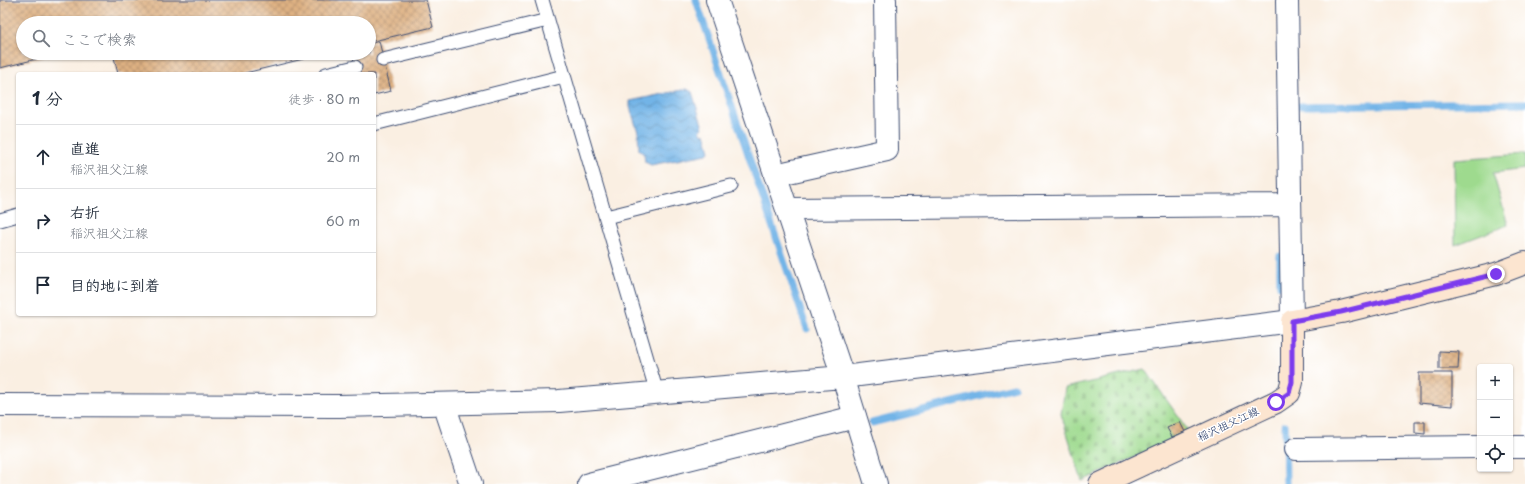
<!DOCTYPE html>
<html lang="ja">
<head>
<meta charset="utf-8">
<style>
  body { margin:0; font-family:"Playpen Sans","Klee One",sans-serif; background:#f2f2f3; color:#1f2937 }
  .controls { position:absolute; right:12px; bottom:12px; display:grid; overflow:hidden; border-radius:4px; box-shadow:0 1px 3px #0004 }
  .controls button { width:36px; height:36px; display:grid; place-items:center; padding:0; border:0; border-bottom:1px solid #e0e1e3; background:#fff; color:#1f2937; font:20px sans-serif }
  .stop { position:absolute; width:12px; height:12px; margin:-9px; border:3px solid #7c3aed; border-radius:50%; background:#fff }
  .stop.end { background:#7c3aed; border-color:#fff; box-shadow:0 1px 4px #0008 }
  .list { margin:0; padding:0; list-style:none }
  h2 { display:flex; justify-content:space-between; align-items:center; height:52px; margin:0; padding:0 16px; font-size:17px }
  h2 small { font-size:13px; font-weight:400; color:#747a83 }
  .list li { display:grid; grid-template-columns:26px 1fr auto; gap:12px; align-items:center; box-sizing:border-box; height:64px; padding:0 16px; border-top:1px solid #e0e1e3 }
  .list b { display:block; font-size:15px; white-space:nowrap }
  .list p { margin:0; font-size:13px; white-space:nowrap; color:#747a83 }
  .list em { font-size:13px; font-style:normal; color:#747a83 }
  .icon { flex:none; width:22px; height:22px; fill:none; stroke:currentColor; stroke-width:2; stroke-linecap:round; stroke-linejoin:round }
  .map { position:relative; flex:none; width:1525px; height:484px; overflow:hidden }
  .search { position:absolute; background:#fff; box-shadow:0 1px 3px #0004; left:16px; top:16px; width:360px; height:44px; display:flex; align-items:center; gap:10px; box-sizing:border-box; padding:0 14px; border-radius:22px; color:#747a83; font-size:15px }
  .panel { position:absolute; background:#fff; box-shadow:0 1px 3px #0004; left:16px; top:72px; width:360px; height:244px; border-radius:4px }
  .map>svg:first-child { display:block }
  .grass { fill:#9eda8e; stroke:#5c8476 }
  .cemetery { fill:url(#cemetery-stones); stroke:#5c8476 }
  .water { fill:url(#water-waves); stroke:#4672a2 }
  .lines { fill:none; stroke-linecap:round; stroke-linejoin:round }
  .stream { stroke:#72b4e7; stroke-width:7 }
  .building { fill:url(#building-cross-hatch) }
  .service-casing { stroke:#3c4c72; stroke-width:15 }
  .minor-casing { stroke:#3c4c72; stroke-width:24 }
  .tertiary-casing { stroke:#3c4c72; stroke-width:24 }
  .secondary-casing { stroke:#3c4c72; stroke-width:24 }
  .service { stroke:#fff; stroke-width:13 }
  .minor { stroke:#fff; stroke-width:22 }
  .tertiary { stroke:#fff; stroke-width:22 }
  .secondary { stroke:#fce5d0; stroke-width:22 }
  .route { stroke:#7c3aed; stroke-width:5 }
  .labels { text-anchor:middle; stroke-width:3; stroke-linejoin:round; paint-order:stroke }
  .street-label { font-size:11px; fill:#1b2f5e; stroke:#fff }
</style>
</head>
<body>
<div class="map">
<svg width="1525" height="484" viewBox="0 0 1525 484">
  <defs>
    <pattern id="cemetery-stones" width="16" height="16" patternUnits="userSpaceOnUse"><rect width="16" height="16" fill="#9eda8e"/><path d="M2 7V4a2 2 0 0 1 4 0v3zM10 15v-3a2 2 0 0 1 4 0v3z" fill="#88bb7d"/></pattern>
    <pattern id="water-waves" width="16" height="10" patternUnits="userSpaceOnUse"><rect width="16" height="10" fill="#72b4e7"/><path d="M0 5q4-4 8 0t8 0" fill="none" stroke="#5d93be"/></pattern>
    <pattern id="building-cross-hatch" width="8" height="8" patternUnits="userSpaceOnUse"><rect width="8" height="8" fill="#deb182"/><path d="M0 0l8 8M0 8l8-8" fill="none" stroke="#b3906e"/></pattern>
  </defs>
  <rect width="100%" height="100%" fill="#fff"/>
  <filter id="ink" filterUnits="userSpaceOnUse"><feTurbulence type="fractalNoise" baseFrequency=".025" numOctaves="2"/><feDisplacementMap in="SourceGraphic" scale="8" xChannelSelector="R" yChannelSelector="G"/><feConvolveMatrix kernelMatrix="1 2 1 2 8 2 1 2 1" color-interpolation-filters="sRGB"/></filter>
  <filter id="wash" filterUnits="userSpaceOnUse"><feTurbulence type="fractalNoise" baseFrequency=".012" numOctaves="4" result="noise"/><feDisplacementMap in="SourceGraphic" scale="16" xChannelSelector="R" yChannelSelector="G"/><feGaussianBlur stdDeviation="0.9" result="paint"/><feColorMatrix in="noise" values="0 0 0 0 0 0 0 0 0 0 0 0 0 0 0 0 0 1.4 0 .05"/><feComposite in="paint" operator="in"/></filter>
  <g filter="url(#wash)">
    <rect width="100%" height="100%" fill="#faefe2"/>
    <path class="grass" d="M1525,154V169L1493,173L1508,225L1455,245L1454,159Z"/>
    <path class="cemetery" d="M1145,369L1189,432L1082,481L1061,414L1065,388Z"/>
    <path class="water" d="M687,89L692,92L703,128L700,130L702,134L705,133L710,151L707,154L651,165L645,162L644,154L639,150L638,132L630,107V101Z"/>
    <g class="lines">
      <path class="stream" d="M696,0L807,329
        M1297,106L1525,103
        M1280,286V256
        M872,423L1014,387
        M1285,425L1286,484"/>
    </g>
    <g id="blocks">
      <path class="building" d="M0,0H426L433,27L369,42V23H23V53L57,54L0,68Z
        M379,41L391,91L374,95V74H357L352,53H369V44Z
        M113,53H324V54L241,74H118Z
        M1439,351L1459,352L1458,369H1439Z
        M1419,373H1452V406L1419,403Z
        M1180,422L1185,432L1172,437L1167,428Z
        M1415,422H1425V434L1415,433Z"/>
    </g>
  </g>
  <g filter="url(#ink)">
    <use href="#blocks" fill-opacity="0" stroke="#3c4c72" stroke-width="1"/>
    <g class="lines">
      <g class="service-casing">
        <path id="service" d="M542,0L657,393
          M383,60L548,20
          M326,74L355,67
          M374,124L564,76
          M606,217L731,186
          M0,220L18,215"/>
      </g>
      <g class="minor-casing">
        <path id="minor" d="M1287,0L1292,321
          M775,175L887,150L885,0
          M787,209L1290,205
          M444,404L471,484
          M1510,447H1525
          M1296,449L1480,447
          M589,484L855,417"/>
      </g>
      <g class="tertiary-casing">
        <path id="tertiary" d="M717,0L843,377L876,484
          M0,405L339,406L559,401L843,377L1292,321"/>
      </g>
      <g class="secondary-casing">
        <path id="secondary" d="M1100,484L1276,402L1289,393L1292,382V321L1341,312L1496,274L1525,263"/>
      </g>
      <use href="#service" class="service"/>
      <use href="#minor" class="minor"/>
      <use href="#tertiary" class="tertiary"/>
      <use href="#secondary" class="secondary"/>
    </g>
  </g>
  <g class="lines" filter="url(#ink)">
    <path class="route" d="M1276,402L1289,393L1292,382V321L1341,312L1496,274"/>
  </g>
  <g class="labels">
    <g class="street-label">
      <text transform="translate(1228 424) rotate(-25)" y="4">稲沢祖父江線</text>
    </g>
  </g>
</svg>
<div class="controls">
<button>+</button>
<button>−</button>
<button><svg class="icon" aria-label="locate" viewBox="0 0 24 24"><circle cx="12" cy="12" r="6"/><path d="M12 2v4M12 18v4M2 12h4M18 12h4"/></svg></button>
</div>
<div class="stop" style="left:1276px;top:402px"></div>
<div class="stop end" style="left:1496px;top:274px"></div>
<div class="search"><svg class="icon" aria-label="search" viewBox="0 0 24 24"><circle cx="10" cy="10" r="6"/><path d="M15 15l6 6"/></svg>ここで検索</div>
<section class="panel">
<h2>1 分<small>徒歩 · 80 m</small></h2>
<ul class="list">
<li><svg class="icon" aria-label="ahead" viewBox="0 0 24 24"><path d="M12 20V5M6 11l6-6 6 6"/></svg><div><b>直進</b><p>稲沢祖父江線</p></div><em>20 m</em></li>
<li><svg class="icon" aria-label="right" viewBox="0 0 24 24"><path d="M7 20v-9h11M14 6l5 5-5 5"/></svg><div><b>右折</b><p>稲沢祖父江線</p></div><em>60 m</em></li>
<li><svg class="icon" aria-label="arrive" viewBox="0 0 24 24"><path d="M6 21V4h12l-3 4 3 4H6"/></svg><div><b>目的地に到着</b></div></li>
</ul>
</section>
</div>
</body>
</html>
